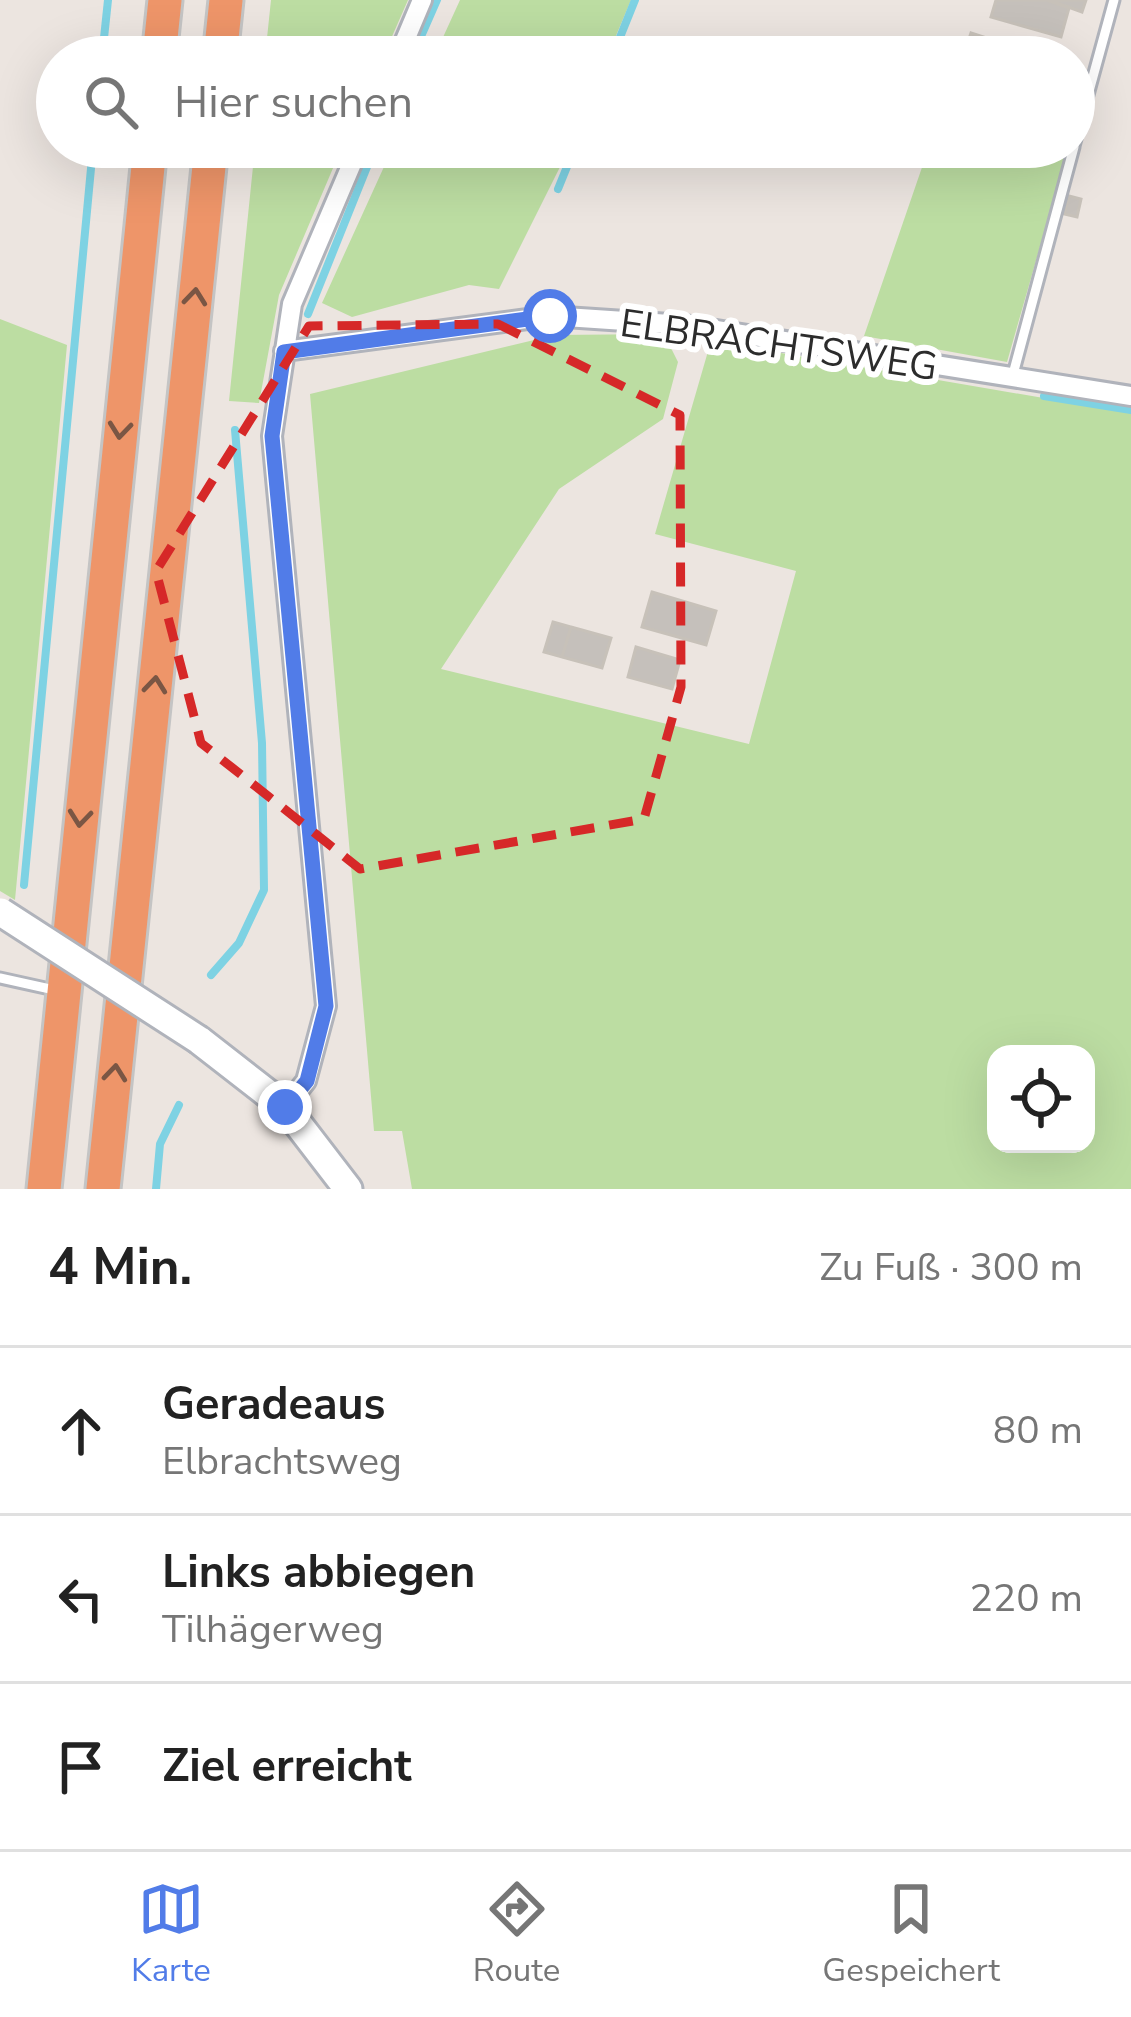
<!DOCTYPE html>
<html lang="de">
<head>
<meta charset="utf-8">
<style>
  body { margin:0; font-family:"Nunito Sans",sans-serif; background:#f2f2f2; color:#222 }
  .controls { position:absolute; right:36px; bottom:36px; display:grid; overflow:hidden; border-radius:24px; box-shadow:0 12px 48px #0002 }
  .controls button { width:108px; height:108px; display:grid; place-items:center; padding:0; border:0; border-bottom:3px solid #e0e0e0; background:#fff; color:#222; font:60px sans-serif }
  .stop { position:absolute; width:36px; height:36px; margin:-27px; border:9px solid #517ce8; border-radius:50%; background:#fff }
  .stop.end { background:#517ce8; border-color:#fff; box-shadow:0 3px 12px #0008 }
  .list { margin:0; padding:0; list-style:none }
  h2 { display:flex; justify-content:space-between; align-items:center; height:156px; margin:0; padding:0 48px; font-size:51px }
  h2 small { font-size:39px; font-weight:400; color:#767676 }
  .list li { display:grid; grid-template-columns:78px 1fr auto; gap:36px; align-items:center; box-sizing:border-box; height:168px; padding:0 48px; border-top:3px solid #e0e0e0 }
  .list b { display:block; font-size:45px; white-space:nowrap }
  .list p { margin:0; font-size:39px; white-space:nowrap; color:#767676 }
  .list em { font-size:39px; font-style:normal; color:#767676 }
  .icon { flex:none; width:66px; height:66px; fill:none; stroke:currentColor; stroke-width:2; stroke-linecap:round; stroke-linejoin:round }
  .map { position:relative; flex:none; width:1131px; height:1189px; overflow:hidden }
  .search { position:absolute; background:#fff; box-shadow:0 12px 48px #0002; left:36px; right:36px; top:36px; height:132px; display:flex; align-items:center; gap:30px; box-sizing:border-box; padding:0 42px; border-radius:66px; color:#767676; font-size:45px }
  .sheet { height:660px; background:#fff }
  nav { display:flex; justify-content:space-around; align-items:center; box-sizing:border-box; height:168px; border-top:3px solid #e0e0e0; background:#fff; font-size:33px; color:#767676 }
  nav a { display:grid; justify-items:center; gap:6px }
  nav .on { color:#517ce8 }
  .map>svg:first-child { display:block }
  .green { fill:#bcdda2; fill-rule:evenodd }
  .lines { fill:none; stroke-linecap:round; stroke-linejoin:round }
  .stream { stroke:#7ed2e3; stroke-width:8 }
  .building { fill:#c5c0bb; stroke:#c7c1b9; stroke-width:3 }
  .lane-casing { stroke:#b0b3bb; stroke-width:15 }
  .street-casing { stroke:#b0b3bb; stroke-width:24 }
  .secondary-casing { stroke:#b0b3bb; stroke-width:33 }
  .highway-casing { stroke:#c4c4c4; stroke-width:39 }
  .lane { stroke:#fff; stroke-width:9 }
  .street { stroke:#fff; stroke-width:18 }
  .secondary { stroke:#fff; stroke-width:27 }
  .highway { stroke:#ee9569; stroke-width:33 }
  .secondary-bridge-casing { stroke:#b0b3bb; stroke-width:33; stroke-linecap:butt }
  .secondary-bridge { stroke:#fff; stroke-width:27 }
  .oneway { stroke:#7a5644 }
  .route { stroke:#517ce8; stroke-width:15 }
  .marked { fill:none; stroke:#d62828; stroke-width:9; stroke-dasharray:24 15; stroke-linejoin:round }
  .labels { text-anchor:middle; stroke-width:12; stroke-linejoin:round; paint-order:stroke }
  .street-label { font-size:39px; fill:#2c2c2c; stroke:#fff }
</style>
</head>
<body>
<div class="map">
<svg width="1131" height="1189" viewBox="0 0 1131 1189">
  <rect width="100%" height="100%" fill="#ece5e0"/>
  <path class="green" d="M271,0H408L383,57H265Z
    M460,0H631L607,57H434Z
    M255,147H342L279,295L259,403L229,401Z
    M393,147H570L499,289L469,285L352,317L322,303Z
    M929,147L1068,149L1007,362L864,336Z
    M0,319L67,345L15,900L0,891Z
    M664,334L678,362L663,419L559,489L441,669L749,744L796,571L655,534L711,341L1131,413V1189H412L402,1131H374L310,394L555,335ZM996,1054H1086V1144H996Z"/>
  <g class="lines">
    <path class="stream" d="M102,57L108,0
      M412,57L437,0
      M612,57L635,0
      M558,189L575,147
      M308,314L375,147
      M1044,396L1131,410
      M24,885L93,147
      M211,975L239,943L264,890L262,743L235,430
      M156,1189L160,1144L179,1105"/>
  </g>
  <path class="building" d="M1047,0L1069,8L1061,37L991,17L996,0Z
    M1049,0H1086L1082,12Z
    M971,33L1005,44L1001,57H963Z
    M1069,196L1081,199L1077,217L1064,214Z
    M652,592L716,611L706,645L642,627Z
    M553,622L571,627L562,657L544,652Z
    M571,627L611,638L602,668L562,657Z
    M636,647L680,660L672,689L628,677Z"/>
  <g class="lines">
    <g class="lane-casing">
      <path id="lane" d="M1074,146L1114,0
        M1012,378L1074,147
        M0,978L59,991"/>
    </g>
    <g class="street-casing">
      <path id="street" d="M398,57L422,0
        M284,351L550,316L685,325L1131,396
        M285,1107L306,1081L326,1006L272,436L292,304L359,147"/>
    </g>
    <g class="secondary-casing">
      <path id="secondary" d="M199,1040L285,1107L348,1189"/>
    </g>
    <g class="highway-casing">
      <path id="highway" d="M159,57L165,0
        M220,57L226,0
        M44,1189L150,147
        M103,1189L211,147"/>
    </g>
    <use href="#lane" class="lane"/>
    <use href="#street" class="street"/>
    <use href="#secondary" class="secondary"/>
    <use href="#highway" class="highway"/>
    <g class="secondary-bridge-casing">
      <path id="secondary-bridge" d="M1,912L199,1040"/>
    </g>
    <use href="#secondary-bridge" class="secondary-bridge"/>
  </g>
  <defs><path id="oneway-chevron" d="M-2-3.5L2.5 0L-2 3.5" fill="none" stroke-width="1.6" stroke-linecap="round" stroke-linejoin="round" transform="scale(3)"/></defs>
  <g class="oneway">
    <use href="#oneway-chevron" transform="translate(195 297) rotate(-84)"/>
    <use href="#oneway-chevron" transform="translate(120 430) rotate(96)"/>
    <use href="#oneway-chevron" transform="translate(155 685) rotate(-84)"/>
    <use href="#oneway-chevron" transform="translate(80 818) rotate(96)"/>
    <use href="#oneway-chevron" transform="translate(115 1073) rotate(-84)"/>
  </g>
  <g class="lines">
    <path class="route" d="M285,1107L307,1081L326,1006L272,436L284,352L550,316"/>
  </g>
  <path class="marked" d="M498,324L680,415L681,687L644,819L360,869L201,743L156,571L309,326Z"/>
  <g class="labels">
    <g class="street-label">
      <text transform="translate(779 344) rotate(8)" y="14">ELBRACHTSWEG</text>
    </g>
  </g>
</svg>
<div class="controls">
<button><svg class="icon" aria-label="locate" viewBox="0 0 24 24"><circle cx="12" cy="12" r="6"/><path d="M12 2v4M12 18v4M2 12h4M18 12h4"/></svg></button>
</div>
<div class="stop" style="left:550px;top:316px"></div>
<div class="stop end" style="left:285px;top:1107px"></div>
<div class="search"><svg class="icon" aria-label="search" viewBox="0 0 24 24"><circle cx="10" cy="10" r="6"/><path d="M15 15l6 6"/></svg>Hier suchen</div>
</div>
<section class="sheet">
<h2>4 Min.<small>Zu Fuß · 300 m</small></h2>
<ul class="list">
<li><svg class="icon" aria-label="ahead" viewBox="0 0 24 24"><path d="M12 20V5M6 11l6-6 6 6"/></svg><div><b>Geradeaus</b><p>Elbrachtsweg</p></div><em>80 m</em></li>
<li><svg class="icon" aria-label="left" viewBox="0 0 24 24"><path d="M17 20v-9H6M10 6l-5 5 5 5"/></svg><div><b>Links abbiegen</b><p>Tilhägerweg</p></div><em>220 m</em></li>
<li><svg class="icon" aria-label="arrive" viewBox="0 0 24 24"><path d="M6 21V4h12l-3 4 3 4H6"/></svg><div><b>Ziel erreicht</b></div></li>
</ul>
</section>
<nav>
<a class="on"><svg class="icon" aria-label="map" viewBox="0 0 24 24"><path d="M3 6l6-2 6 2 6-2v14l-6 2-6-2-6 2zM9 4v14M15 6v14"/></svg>Karte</a>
<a><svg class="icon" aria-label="directions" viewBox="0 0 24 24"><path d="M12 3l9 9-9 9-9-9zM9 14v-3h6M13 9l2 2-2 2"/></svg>Route</a>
<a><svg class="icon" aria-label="saved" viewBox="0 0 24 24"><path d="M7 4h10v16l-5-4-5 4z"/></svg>Gespeichert</a>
</nav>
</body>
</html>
